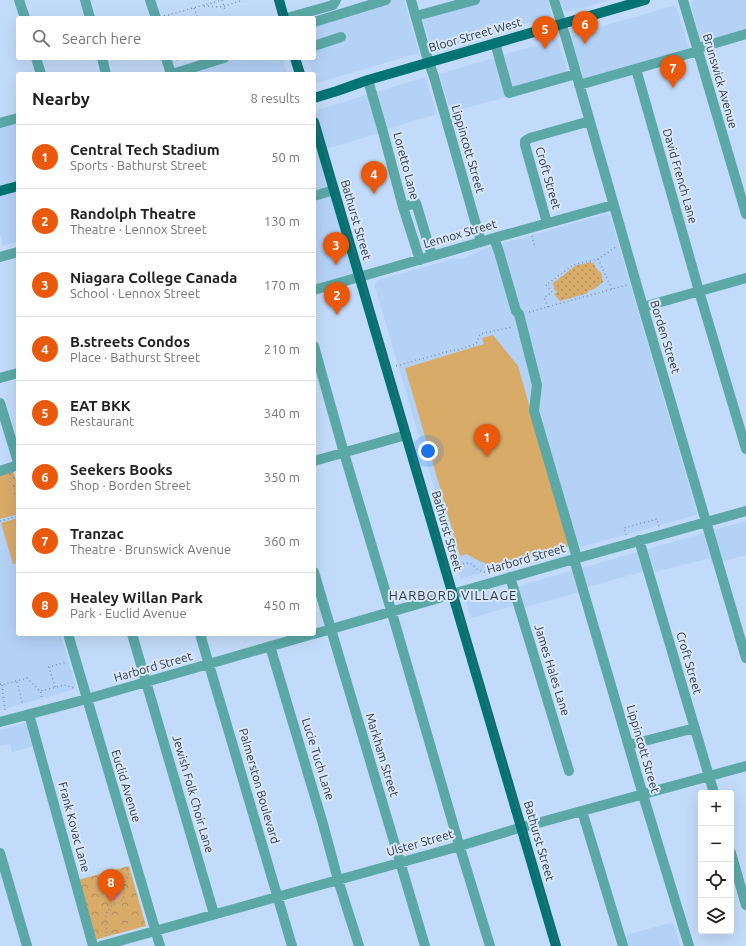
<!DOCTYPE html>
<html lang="en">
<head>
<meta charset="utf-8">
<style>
  body { margin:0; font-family:Ubuntu,sans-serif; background:#f6f6f6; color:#222 }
  .controls { position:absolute; right:12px; bottom:12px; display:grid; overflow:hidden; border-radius:4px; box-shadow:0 4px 16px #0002 }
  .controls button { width:36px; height:36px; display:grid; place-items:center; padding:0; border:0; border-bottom:1px solid #e0e0e0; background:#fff; color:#222; font:20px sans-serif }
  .you { position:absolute; left:428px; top:451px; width:14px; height:14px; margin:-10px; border:3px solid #fff; border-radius:50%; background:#1a73e8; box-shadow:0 0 0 6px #1a73e833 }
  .badge { display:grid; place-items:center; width:26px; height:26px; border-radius:50%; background:#ea580c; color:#fff; font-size:13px; font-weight:700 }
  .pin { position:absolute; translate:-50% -33px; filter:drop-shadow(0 1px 2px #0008) }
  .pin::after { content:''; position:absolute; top:21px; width:14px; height:12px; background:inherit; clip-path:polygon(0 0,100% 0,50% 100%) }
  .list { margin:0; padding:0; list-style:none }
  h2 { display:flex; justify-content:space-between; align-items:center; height:52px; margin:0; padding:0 16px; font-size:17px }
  h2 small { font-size:13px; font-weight:400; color:#767676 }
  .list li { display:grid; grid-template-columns:26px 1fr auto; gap:12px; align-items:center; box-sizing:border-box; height:64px; padding:0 16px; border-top:1px solid #e0e0e0 }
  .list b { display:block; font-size:15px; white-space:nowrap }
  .list p { margin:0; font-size:13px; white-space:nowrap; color:#767676 }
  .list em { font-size:13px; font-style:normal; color:#767676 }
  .icon { flex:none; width:22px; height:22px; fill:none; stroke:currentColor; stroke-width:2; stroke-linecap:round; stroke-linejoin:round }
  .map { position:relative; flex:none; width:746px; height:946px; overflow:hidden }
  .search { position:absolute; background:#fff; box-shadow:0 4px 16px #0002; left:16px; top:16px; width:300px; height:44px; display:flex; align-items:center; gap:10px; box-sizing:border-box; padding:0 14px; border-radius:4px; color:#767676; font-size:15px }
  .panel { position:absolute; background:#fff; box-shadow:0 4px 16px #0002; left:16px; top:72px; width:300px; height:564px; border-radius:4px }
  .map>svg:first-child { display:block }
  .built { fill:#b4d1f6 }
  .grass { fill:url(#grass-dots) }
  .park { fill:url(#park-crowns) }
  .pitch { fill:#d9ab69 }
  .water { fill:url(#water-ripples) }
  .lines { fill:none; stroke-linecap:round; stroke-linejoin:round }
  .path { stroke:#8193aa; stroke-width:1.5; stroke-dasharray:1 3; stroke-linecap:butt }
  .minor { stroke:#5ba8a7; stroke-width:10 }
  .major { stroke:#007373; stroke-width:10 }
  .tram { stroke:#556274; stroke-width:1 }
  .labels { text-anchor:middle; stroke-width:4; stroke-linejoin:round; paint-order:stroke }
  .street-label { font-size:12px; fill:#303946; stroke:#d8e7fa }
  .neighbourhood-label { font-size:13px; letter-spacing:1px; fill:#303946; stroke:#d8e7fa }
</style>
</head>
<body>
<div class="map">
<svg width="746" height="946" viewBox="0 0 746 946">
  <defs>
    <pattern id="grass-dots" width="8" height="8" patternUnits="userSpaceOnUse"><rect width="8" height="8" fill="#d9ab69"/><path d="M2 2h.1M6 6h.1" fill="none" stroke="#b08c58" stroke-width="1.8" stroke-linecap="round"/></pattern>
    <pattern id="park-crowns" width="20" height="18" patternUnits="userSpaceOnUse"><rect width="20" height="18" fill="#d9ab69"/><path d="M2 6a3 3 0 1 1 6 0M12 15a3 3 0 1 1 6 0" fill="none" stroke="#b08c58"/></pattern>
    <pattern id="water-ripples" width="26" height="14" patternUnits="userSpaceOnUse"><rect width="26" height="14" fill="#db838b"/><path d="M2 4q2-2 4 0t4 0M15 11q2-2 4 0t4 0" fill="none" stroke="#b26c73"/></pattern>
  </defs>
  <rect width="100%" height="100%" fill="#c3dbfa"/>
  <path class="built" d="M381,0H404L419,53L317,83L315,82L314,74H313L308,58H314V19Z
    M469,0H548L552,16L432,51L421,13Z
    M560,0H609L569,12H566L563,9Z
    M695,0H746V31L702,44L692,8L691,2L692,1Z
    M673,6L677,8L689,49L584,80L571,37L572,35Z
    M557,39L570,79L451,112L440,77L439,74Z
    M223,58H283L287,74H189Z
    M425,77L426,79L437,114L387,129L383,132L322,150L359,277L314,290V111Z
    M18,121V241L3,246L0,234V127Z
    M605,214L610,215L693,499L697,514L696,515L581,547L580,546L579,544L569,546L461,579L375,287V284L377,281L379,280L455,258L461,259L487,248Z
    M0,473L18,488V634H61L75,684V687L73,690L0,710Z
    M746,521V555L712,564L710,558L650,573L649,570L580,589V592L521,608L519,604L471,618L466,601Z
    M30,721L37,745L12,752L10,744L0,746V730Z
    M673,922L680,946H626L623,936Z"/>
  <path class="grass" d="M591,262V263H593L598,271L601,272L603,282L594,289L588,291V293L560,301L554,294L557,292L553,288L555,287L552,284L575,266Z
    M13,470L18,488V509L7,471Z"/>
  <path class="park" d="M129,866L146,926L94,940L78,880Z"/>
  <path class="pitch" d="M493,335L518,366L569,546L504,566C491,566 478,562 467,554L460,556L405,368L484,344L482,338Z
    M7,471L18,509V514L0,519V473Z
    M18,518V563L13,564L1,523Z"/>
  <path class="water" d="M106 893a7 7 0 1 1 14 0a7 7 0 1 1-14 0Z"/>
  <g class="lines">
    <path class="path" d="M222,0L225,10
      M204,6L222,7L243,0
      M194,8L198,18
      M164,16L222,0
      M176,60L184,58
      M532,236L535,248
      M598,259L612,289
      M548,307L544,298L552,292L546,285L573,265L598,259L606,254L617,246
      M529,312L627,285
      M396,366L453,350H458L476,344L480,334L513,327
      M0,521L18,516
      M626,535L624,528L657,519L659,527
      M455,565L460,564L470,563L477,569L488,574
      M17,682L23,705
      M0,684L2,685L27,678L40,691L64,685L74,688
      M2,685L5,710
      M55,687L49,667L67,662
      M41,692L42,700
      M106,936L105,934L107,932C104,922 104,910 115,904C119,903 121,902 123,899C125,894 123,890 124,886C124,882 127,878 129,874"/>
    <path class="minor" d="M19,0L25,18
      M85,0L90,18
      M150,0L156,18
      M411,0L426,54L434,77L481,242
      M554,0L566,38L643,307L746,658
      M683,0L746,214
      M416,16L475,0
      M287,18L333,5L336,0
      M314,22L386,0
      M495,43L509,93L576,74
      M314,46L341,37
      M36,58L41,74
      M102,58L106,74
      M166,58L171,74
      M636,69L699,291L746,449
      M172,74L224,58
      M368,80L383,132L403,207L420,260
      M579,85L698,51L702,47L746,34
      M0,123L18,118
      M314,196L334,190
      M403,207L416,203L432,256
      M547,223L525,145V141L530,138L590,121
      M494,238L499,252L516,311L519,314L537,385L534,411L577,558
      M0,257L18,252
      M314,290L481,242L494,238L613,205
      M643,307L746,278
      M314,346L344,453L394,620L458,841L490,946
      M0,378L18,373
      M0,403L18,462
      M314,461L406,435
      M0,471L18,465
      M639,540L714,793
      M574,559L643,795L689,946
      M314,572L425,946
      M510,577L569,771
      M68,634L160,946
      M132,634L214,914
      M200,634L292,946
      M314,634L574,559L746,511
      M270,646L323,824L338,880L359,946
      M29,714L93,946
      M0,722L87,699L313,634
      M629,745L695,728
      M582,811L623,946
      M0,853L27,946
      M731,853L746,905
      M101,946L460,846L509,831L746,766"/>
    <path class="major" d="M279,0L284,18
      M295,58L300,74
      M314,98L337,91L368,80L645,0
      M314,122L556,946
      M0,191L18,186"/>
    <path class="tram" d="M277,0L282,18
      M298,58L302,74
      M314,115L558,946"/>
  </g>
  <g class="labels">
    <g class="street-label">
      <text transform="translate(475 35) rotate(-16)" y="4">Bloor Street West</text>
      <text transform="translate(720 81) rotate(74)" y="4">Brunswick Avenue</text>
      <text transform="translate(468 149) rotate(74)" y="4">Lippincott Street</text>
      <text transform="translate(406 166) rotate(75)" y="4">Loretto Lane</text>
      <text transform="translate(680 176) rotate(74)" y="4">David French Lane</text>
      <text transform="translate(548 178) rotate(74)" y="4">Croft Street</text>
      <text transform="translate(356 220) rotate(74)" y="4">Bathurst Street</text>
      <text transform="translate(460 234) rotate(-16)" y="4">Lennox Street</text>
      <text transform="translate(665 337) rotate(73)" y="4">Borden Street</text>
      <text transform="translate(447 531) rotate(74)" y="4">Bathurst Street</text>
      <text transform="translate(526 559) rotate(-16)" y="4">Harbord Street</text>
      <text transform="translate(689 663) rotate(74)" y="4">Croft Street</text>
      <text transform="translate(153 667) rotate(-16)" y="4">Harbord Street</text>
      <text transform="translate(552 670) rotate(73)" y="4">James Hales Lane</text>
      <text transform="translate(643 749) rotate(74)" y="4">Lippincott Street</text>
      <text transform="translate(382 755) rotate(73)" y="4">Markham Street</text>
      <text transform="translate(318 759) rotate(73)" y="4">Lucie Tuch Lane</text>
      <text transform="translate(126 786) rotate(73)" y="4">Euclid Avenue</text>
      <text transform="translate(259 786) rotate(74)" y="4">Palmerston Boulevard</text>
      <text transform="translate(193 794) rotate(74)" y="4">Jewish Folk Choir Lane</text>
      <text transform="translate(74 827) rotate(75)" y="4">Frank Kovac Lane</text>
      <text transform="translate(539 841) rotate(74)" y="4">Bathurst Street</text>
      <text transform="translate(420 843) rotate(-16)" y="4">Ulster Street</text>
    </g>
    <g class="neighbourhood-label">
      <text x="453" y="600">HARBORD VILLAGE</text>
    </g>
  </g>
</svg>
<div class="controls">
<button>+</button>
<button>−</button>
<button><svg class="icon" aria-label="locate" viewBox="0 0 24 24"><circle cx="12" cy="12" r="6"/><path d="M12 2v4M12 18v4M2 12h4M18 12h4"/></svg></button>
<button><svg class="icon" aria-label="layers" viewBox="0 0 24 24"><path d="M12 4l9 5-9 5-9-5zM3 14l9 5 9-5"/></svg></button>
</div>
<div class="you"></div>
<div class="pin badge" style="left:487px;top:457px">1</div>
<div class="pin badge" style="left:337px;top:315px">2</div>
<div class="pin badge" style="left:336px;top:265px">3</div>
<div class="pin badge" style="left:374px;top:194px">4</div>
<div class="pin badge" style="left:545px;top:49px">5</div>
<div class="pin badge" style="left:585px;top:44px">6</div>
<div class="pin badge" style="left:673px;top:88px">7</div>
<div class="pin badge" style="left:111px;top:902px">8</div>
<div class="search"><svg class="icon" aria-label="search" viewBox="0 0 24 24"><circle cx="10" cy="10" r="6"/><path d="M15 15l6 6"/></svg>Search here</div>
<section class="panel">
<h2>Nearby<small>8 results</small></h2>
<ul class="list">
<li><span class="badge">1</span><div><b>Central Tech Stadium</b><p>Sports · Bathurst Street</p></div><em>50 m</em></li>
<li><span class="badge">2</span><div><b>Randolph Theatre</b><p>Theatre · Lennox Street</p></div><em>130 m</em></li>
<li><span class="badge">3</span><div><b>Niagara College Canada</b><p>School · Lennox Street</p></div><em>170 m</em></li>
<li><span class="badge">4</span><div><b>B.streets Condos</b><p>Place · Bathurst Street</p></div><em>210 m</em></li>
<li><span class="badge">5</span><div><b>EAT BKK</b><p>Restaurant</p></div><em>340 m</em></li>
<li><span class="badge">6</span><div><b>Seekers Books</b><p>Shop · Borden Street</p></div><em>350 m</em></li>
<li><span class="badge">7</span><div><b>Tranzac</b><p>Theatre · Brunswick Avenue</p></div><em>360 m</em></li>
<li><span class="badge">8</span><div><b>Healey Willan Park</b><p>Park · Euclid Avenue</p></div><em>450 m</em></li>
</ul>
</section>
</div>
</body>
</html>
